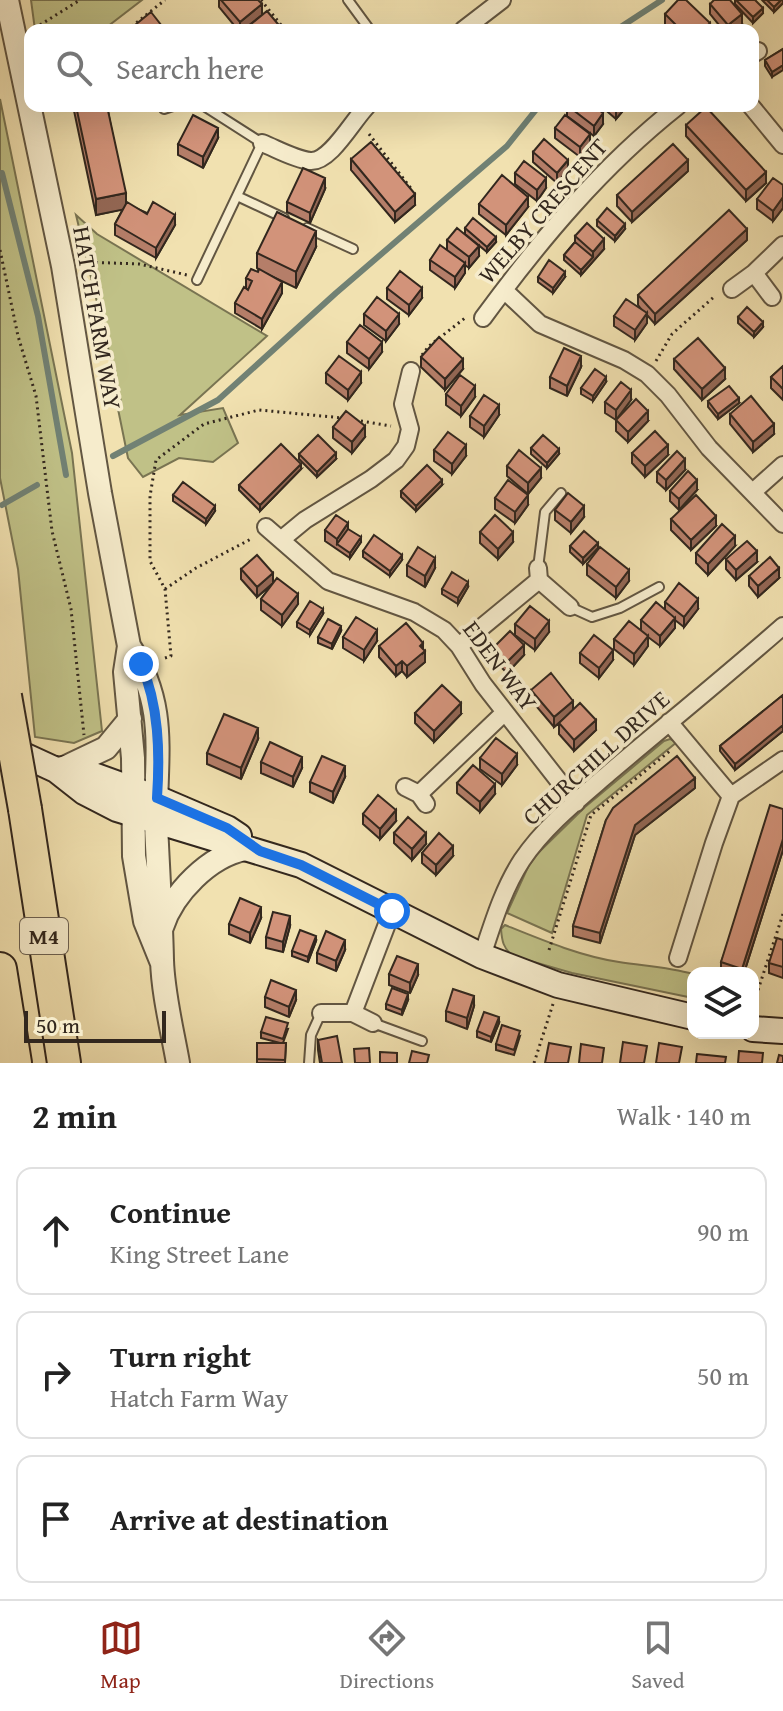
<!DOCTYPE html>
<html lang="en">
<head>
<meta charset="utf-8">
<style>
  body { margin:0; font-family:"Gentium Book Plus",serif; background:#f6f6f6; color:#222 }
  .controls { position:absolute; right:24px; bottom:24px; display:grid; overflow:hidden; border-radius:16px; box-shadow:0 8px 32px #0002 }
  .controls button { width:72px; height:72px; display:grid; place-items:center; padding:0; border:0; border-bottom:2px solid #e0e0e0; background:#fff; color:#222; font:40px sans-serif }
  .scale { position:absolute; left:24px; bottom:20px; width:142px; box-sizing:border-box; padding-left:8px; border:4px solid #32271e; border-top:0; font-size:22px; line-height:28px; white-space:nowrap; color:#32271e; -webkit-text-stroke:6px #f6eccc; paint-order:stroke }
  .stop { position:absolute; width:24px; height:24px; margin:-18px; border:6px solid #1a73e8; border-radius:50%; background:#fff }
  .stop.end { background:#1a73e8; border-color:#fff; box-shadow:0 2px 8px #0008 }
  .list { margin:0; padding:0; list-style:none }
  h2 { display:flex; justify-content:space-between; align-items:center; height:104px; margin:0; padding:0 32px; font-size:34px }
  h2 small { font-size:26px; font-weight:400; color:#767676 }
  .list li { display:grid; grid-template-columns:52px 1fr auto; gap:24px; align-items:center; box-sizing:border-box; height:128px; margin:0 16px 16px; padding:0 16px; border:2px solid #e0e0e0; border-radius:16px }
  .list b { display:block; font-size:30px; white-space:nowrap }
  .list p { margin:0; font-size:26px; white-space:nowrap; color:#767676 }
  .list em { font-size:26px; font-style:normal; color:#767676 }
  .icon { flex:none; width:44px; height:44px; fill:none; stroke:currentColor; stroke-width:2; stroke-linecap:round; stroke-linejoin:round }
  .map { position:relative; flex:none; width:783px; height:1063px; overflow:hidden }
  .search { position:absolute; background:#fff; box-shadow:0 8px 32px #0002; left:24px; right:24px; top:24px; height:88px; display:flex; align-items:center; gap:20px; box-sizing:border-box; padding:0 28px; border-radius:16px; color:#767676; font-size:30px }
  .sheet { height:536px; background:#fff }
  nav { display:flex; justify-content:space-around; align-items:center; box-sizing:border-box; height:112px; border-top:2px solid #e0e0e0; background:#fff; font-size:22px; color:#767676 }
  nav a { display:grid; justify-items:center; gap:4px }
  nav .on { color:#8f2418 }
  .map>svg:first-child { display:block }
  .green { fill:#c0c187; stroke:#797452; stroke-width:2 }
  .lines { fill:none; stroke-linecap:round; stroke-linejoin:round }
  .stream { stroke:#718174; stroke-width:6 }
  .service-casing { stroke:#625642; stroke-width:12 }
  .minor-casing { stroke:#625642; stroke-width:20 }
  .tertiary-casing { stroke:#625642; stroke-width:26 }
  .secondary-casing { stroke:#32271e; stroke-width:28 }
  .motorway-casing { stroke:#32271e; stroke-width:36 }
  .path { stroke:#32271e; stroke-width:3; stroke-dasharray:2 4; stroke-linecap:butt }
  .service { stroke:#f6eccc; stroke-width:8 }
  .minor { stroke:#f6eccc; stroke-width:16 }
  .tertiary { stroke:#f6eccc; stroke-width:22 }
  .secondary { stroke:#f6eccc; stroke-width:24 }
  .motorway { stroke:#f1e1b0; stroke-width:32 }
  .motorway-bridge-casing { stroke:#32271e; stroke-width:36; stroke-linecap:butt }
  .motorway-bridge { stroke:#f1e1b0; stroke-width:32 }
  .wall { fill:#b57e69; stroke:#32271e; stroke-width:2 }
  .shaded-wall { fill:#936755; stroke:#32271e; stroke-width:2 }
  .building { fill:#d2937a; stroke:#32271e; stroke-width:2 }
  .route { stroke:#1a73e8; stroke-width:10 }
  .labels { text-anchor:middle; stroke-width:7; stroke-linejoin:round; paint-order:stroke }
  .shield { fill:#f6eccc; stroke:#6d6252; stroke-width:2 }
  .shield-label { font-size:22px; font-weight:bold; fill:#32271e }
  .street-label { font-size:24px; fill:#32271e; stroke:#f6eccc }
</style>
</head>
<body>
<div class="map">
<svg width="783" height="1063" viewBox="0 0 783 1063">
  <rect width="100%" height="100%" fill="#f1e1b0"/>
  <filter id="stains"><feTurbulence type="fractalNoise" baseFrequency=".0025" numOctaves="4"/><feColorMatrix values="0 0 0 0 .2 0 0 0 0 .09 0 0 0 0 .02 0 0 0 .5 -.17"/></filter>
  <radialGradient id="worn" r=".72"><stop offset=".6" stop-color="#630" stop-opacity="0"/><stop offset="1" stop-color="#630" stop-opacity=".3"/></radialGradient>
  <path class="green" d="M31,0H142L103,30H35Z
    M0,99L72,453L102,731L74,743L35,737L18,569L0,478Z
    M76,215L97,234L267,336L180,415L223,408L238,443L213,462L179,458L143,477L128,458L117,404L121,402Z
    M670,739L677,742L587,815L552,933L507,913L528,867L537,854L585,807L664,741Z
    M505,925C542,940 580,956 619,962C644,966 668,967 693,974V998L572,973L513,956C503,948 502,941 501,929Z"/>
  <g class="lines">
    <path class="stream" d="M616,30L662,0
      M2,173L38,316L66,475
      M113,456L218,400L336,293L507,146L539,106
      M2,505L37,485"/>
    <g class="service-casing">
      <path id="service" d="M348,0L370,30
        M164,109L173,106
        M237,196L284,218
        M307,228L353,249
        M197,280L262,143L204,106
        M538,568L545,512L561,493
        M570,607L592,617L620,608L659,587
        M373,1023L422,1041
        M309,1063L311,1035L321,1013"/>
    </g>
    <g class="minor-casing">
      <path id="minor" d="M463,30L502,0
        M753,54L758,51
        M751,106L783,145
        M262,143C277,149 294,159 310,161C330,163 353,120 367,106
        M754,273L772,297
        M732,289L754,273L783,245
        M504,290L540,324L624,360L647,374L668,395L709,448L783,524
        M483,318C540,240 602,166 678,106
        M754,491L783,465
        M266,527L328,581L414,612L444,630L459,646L483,684L576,803
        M282,539L305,520L371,479L396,460L406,446L410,429L403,404L411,371
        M538,568L539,580L570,607
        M459,646L539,580
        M669,722L731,796
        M405,787L419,794L426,804
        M419,794L505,712
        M482,956C493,923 503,889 522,860C545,826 579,799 609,773C667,724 726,676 783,626
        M678,958L714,843L731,796L783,760
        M321,1013H353L373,1023
        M353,1013L392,911"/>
    </g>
    <g class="tertiary-casing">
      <path id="tertiary" d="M7,0L63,266L100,493L129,646L125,672L133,758L134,856L145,921L162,963
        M129,646C169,707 155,757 156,824C158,869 161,914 162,960C163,994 172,1029 178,1063
        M64,768L106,748L130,719
        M162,927C173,893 209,856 245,849"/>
    </g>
    <g class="secondary-casing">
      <path id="secondary" d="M6,747L56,770L84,792L117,809L301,865L482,956L558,985L693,1017
        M56,770L74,768L157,798L227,828L239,836
        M753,1029L783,1031"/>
    </g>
    <g class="motorway-casing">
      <path id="motorway" d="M25,809L64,1063
        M0,969L15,1063"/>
    </g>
    <path class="path" d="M261,0L285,30
      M35,28L80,0
      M127,30L165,0
      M369,134L413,191
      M0,250L18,336L36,396L52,531L71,609L84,735
      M84,262L139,264L187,275
      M422,355L429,346L465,318
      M656,361L672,334L715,296
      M355,420L391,426
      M165,589L196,568L251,539
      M165,658L171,656L165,589L150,561V496L156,460L204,424L259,410L343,418
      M549,950L591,815L671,750
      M758,990L783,914
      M534,1063L553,1004"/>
    <use href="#service" class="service"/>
    <use href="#minor" class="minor"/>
    <use href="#tertiary" class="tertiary"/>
    <use href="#secondary" class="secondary"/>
    <use href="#motorway" class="motorway"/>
    <g class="motorway-bridge-casing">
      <path id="motorway-bridge" d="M5,696L25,809"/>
    </g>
    <use href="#motorway-bridge" class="motorway-bridge"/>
  </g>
  <path class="wall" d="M219,0H258L262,15L243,30H238L219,7Z
    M735,0H755L763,13L753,23L735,4Z
    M762,0H783V3L774,12Z
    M710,4L742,24L735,30H723L710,14Z
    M665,14L710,30H670L665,25Z
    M783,49L772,77L765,66V60Z
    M73,106H107L126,204L175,225L156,258L115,235V224L123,209L96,215Z
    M567,106L603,124L594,136L567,116Z
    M601,106H627L616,119Z
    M686,125L766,183L746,201L686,136Z
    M555,128L590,145L580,157L555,138Z
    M218,138L203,168L178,155V144Z
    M533,152L568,170L557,183L533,162Z
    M351,159L415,205L395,222L351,170Z
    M688,171L632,222L617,206V195Z
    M515,173L546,188L537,201L515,184Z
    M783,185V208L773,221L757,209V199Z
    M325,189L310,223L287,212V202Z
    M479,204L528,207L506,235L479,214Z
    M597,220L625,229L615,241L597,226Z
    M465,228L496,242L487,252L465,234Z
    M575,236L604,249L581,275L564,260V255L575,242Z
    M447,240L479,256L469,268L465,265V273L455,288L430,270V260L447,250Z
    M747,240L655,324L647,315V323L635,340L614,326V316L642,310L638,305V295Z
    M316,247L296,288L265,273L282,293L262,329L235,313V303L246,288V278L258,272L259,270L257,268V253Z
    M538,277H565L553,293L538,282Z
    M387,288L422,298L409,315L387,299Z
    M364,314L399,324L386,341L364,325Z
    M738,317L763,327L754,337L738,323Z
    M347,342L382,352L369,369L347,353Z
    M421,357L463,369L445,390L421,367Z
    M674,359L725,379L702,400L674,369Z
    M783,366V400L771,388V377Z
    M581,367L567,396L550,388V377Z
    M326,373L361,383L348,400L326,383Z
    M606,382L593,401L581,394V388Z
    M446,394L475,397L461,416L446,405Z
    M631,400L616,420L605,413V402Z
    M708,401L739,403L718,419L708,407Z
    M730,414L774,434L753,452L730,424Z
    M499,415L484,437L470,427V416Z
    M616,420L648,421L628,442L616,431Z
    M333,427L365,437L352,453L333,438Z
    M531,448L559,454L547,468L531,454Z
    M434,450L466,456L452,474L434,461Z
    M632,453L668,455L645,477L632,463Z
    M299,454L336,459L317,477L299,459Z
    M507,466L541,478L528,494L507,476Z
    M301,469L260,511L239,490V485Z
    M685,470L666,490L657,482V472Z
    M442,485L416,511L401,497V491Z
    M697,490L679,510L670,501V491Z
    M173,495L215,511L206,524L173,501Z
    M495,498L528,505L515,523L495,509Z
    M555,510L584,517L571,533L555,520Z
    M671,519L716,526L691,550L671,530Z
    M348,529L361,542L350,558L325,541V530Z
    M480,532L513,542L498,559L480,543Z
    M570,546L598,548L583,564L570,552Z
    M735,546L708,575L696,563V553Z
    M363,551L402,560L390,576L363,557Z
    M726,559L757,562L736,580L726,569Z
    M587,564L629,581L616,598L587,575Z
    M407,565L435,568L425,587L407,576Z
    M241,569L273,583L298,604L282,626L261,610V599L272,584L257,597L241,579Z
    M749,576L779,578L758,597L749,586Z
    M468,587L458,604L442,594V589Z
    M665,602L698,609L684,627L675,620V628L660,646L648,637V646L634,665L614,649V639L641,630V620L665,610Z
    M323,614L310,635L297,627V622Z
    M515,624L549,632L535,650L515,635Z
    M341,631L332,649L318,643V637Z
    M343,637L377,641L364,661L343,648Z
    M379,646L423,649L425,662L407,677L402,671L396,676L379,657Z
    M493,648L524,655L507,673L493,659Z
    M580,653L613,660L599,678L580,663Z
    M531,690L573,709L596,730L574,751L559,734V723L554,727L531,700Z
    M783,695V731L735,770L720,751V746Z
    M415,713L461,714L434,742L415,723Z
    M258,739L241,779L207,764V753Z
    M480,758L517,765L502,785L480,769Z
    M261,762L302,768L293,787L261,773Z
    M345,777L333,803L310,792V782Z
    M457,783L495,794L480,812L457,793Z
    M695,788L635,835L600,943L573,936V926L606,820Z
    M783,809V850L744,973L721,972V962Z
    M363,814L396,821L380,839L363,824Z
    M394,833L426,844L412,860L394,843Z
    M422,853L453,856L436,875L422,863Z
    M261,918L250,943L229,934V924Z
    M290,926L283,952L266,948V937Z
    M783,940V978L769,973V963Z
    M316,941L308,962L292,956V951Z
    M345,950L336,971L317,963V953Z
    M389,974L418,975L410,993L389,985Z
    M265,997L296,1000L289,1017L265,1007Z
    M408,1000L402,1015L386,1009V1004Z
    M474,1006L467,1029L446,1021V1011Z
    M499,1023L491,1042L477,1037V1031Z
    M288,1029L283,1043H286L285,1063H257V1043H280L261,1038V1032Z
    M520,1036L514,1055L496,1050V1044Z
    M318,1040L342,1063H320L318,1050Z"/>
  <path class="shaded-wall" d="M781,0H783V3L774,12V7Z
    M262,4V15L243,30H240V22Z
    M763,8V13L753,23V17Z
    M742,14V24L735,30H728V25Z
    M710,23V30H703Z
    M783,65V70L772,77V72Z
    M618,106H627L616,119V109Z
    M603,113V124L594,136V126Z
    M218,128V138L203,168V157Z
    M590,134V145L580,157V147Z
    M568,160V170L557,183V173Z
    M688,160V171L632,222V212Z
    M766,172V183L746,201V190Z
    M325,178V189L310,223V213Z
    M546,178V188L537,201V190Z
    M126,193V209L96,215V199Z
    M415,194V205L395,222V212Z
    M528,197V207L506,235V225Z
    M783,197V208L773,221V211Z
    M175,215V225L156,258V248Z
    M625,224V229L615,241V236Z
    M747,229V240L655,324V314Z
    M316,231V247L296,288V272Z
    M496,237V242L487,252V247Z
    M604,239V249L581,275V270L593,257V252Z
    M479,246V256L469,268V257Z
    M465,263V273L455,288V277Z
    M565,272V277L553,293V288Z
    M282,282V293L262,329V319Z
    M422,288V298L409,315V305Z
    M647,313V323L635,340V330Z
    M399,314V324L386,341V331Z
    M763,322V327L754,337V332Z
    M382,342V352L369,369V359Z
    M581,356V367L567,396V386Z
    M463,359V369L445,390V379Z
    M725,368V379L702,400V389Z
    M361,372V383L348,400V390Z
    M606,377V382L593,401V396Z
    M475,386V397L461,416V406Z
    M631,390V400L616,420V410Z
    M739,398V403L718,419V414Z
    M499,405V415L484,437V426Z
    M648,411V421L628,442V432Z
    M774,424V434L753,452V442Z
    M365,426V437L352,453V442Z
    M466,445V456L452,474V464Z
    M668,445V455L645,477V466Z
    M559,449V454L547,468V463Z
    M336,453V459L317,477V472Z
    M685,459V470L666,490V480Z
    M301,464V469L260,511V505Z
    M541,468V478L528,494V483Z
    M442,480V485L416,511V506Z
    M697,480V490L679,510V499Z
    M528,495V505L515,523V512Z
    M215,506V511L206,524V519Z
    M584,506V517L571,533V522Z
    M716,516V526L691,550V540Z
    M348,523V534L337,544V539Z
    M513,532V542L498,559V549Z
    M735,536V546L708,575V564Z
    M361,537V542L350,558V553Z
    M598,543V548L583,564V558Z
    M757,551V562L736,580V570Z
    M402,555V560L390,576V571Z
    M435,558V568L425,587V576Z
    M779,568V578L758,597V586Z
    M629,570V581L616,598V587Z
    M273,573V583L257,597V587Z
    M468,582V587L458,604V598Z
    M298,594V604L282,626V615Z
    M698,599V609L684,627V617Z
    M323,609V614L310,635V630Z
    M675,618V628L660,646V636Z
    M549,621V632L535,650V639Z
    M341,626V631L332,649V644Z
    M377,630V641L364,661V650Z
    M648,636V646L634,665V654Z
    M423,643V653L425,651V662L407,677V666Z
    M524,645V655L507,673V662Z
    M613,650V660L599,678V668Z
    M402,661V671L396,676V666Z
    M573,701V711L554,727V717Z
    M461,703V714L434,742V731Z
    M596,720V730L574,751V740Z
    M783,725V731L735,770V764Z
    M258,728V739L241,779V768Z
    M517,754V765L502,785V774Z
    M302,757V768L293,787V777Z
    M345,766V777L333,803V792Z
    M695,778V788L635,835L600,943V933L635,825Z
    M495,784V794L480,812V802Z
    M396,810V821L380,839V829Z
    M426,833V844L412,860V849Z
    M783,839V850L744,973H742V969Z
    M453,846V856L436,875V865Z
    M261,907V918L250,943V933Z
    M290,916V926L283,952V942Z
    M316,936V941L308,962V957Z
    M345,940V950L336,971V961Z
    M418,964V975L410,993V983Z
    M296,990V1000L289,1017V1007Z
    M408,994V1000L402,1015V1010Z
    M474,996V1006L467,1029V1018Z
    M499,1017V1023L491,1042V1037Z"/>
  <path class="building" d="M221,0H258L262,4L240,22Z
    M678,0H686L710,23L703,30H681L665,14Z
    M714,0H730L742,14L728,25L710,4Z
    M736,0H755L763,8L753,17Z
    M767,0H781L774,7Z
    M267,11L283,30H247L245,29Z
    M151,12L165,30H129Z
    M783,49V65L772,72L765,60Z
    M76,106H107L126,193L96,199Z
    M568,106H593L603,113L594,126Z
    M706,107L766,172L746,190L686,125Z
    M193,115L218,128L203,157L178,144Z
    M565,115L590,134L580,147L555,128Z
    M544,139L568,160L557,173L533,152Z
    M371,142L415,194L395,212L351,159Z
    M673,144L688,160L632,212L617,195Z
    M524,161L546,178L537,190L515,173Z
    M303,168L325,178L310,213L287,202Z
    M502,175L528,197L506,225L479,204Z
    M773,178L783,185V197L773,211L757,199Z
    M127,202L147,214L153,202L175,215L156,248L115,224Z
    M607,208L625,224L615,236L597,220Z
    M729,210L747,229L655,314L638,295Z
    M277,212L316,231L296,272L257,253Z
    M473,218L496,237L487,247L465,228Z
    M587,223L604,239L593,252L575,236Z
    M457,228L479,246L469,257L447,240Z
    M575,242L593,257L581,270L564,255Z
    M440,245L465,263L455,277L430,260Z
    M549,260L565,272L553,288L538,277Z
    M251,269L258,272L259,269L282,282L262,319L235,303L244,287L248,290L252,281L246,278Z
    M400,271L422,288L409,305L387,288Z
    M377,297L399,314L386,331L364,314Z
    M626,299L647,313L635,330L614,316Z
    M747,307L763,322L754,332L738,317Z
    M360,325L382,342L369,359L347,342Z
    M439,337L463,359L445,379L421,357Z
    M698,338L725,368L702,389L674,359Z
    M564,348L581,356L567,386L550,377Z
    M339,356L361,372L348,390L326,373Z
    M783,366V389L771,377Z
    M595,369L606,377L593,396L581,388Z
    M460,375L475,386L461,406L446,394Z
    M621,382L631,390L616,410L605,402Z
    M729,386L739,398L718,414L708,401Z
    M484,395L499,405L484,426L470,416Z
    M751,396L774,424L753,442L730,414Z
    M636,399L648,411L628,432L616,420Z
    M346,411L365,426L352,442L333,427Z
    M655,431L668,445L645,466L632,453Z
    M448,432L466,445L452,464L434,450Z
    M318,435L336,453L317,472L299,454Z
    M543,435L559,449L547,463L531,448Z
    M281,444L301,464L260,505L239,485Z
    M519,450L541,468L528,483L507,466Z
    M677,451L685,459L666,480L657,472Z
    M427,465L442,480L416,506L401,491Z
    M688,471L697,480L679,499L670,491Z
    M508,480L528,495L515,512L495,498Z
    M183,482L215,506L206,519L173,495Z
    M568,493L584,506L571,522L555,510Z
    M696,495L716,516L691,540L671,519Z
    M336,515L348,523L337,539L325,530Z
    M495,515L513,532L498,549L480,532Z
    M722,524L735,536L708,564L696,553Z
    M348,529L361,537L350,553L337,544Z
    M584,531L598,543L583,558L570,546Z
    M374,535L402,555L390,571L363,551Z
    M747,541L757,551L736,570L726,559Z
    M418,547L435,558L425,576L407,565Z
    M600,547L629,570L616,587L587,564Z
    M257,555L273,573L257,587L241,569Z
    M770,557L779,568L758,586L749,576Z
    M452,572L468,582L458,598L442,589Z
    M277,578L298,594L282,615L261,599Z
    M679,583L698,599L684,617L665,602Z
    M310,601L323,609L310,630L297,622Z
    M656,602L675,618L660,636L641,620Z
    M530,606L549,621L535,639L515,624Z
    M356,617L377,630L364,650L343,637Z
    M328,619L341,626L332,644L318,637Z
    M629,621L648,636L634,654L614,639Z
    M406,623L423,643L420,646L425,651L407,666L402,661L396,666L379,646Z
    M510,631L524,645L507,662L493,648Z
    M594,635L613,650L599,668L580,653Z
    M551,673L573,701L554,717L531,690Z
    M442,685L461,703L434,731L415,713Z
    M783,695V725L735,764L720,746Z
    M580,703L596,720L574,740L559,723Z
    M224,714L258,728L241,768L207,753Z
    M496,738L517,754L502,774L480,758Z
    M270,742L302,757L293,777L261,762Z
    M322,756L345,766L333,792L310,782Z
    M677,756L695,778L635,825L600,933L573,926L606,820L613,808Z
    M473,765L495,784L480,802L457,783Z
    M378,795L396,810L380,829L363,814Z
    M770,805L783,809V839L742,969L721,962Z
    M408,817L426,833L412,849L394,833Z
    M439,833L453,846L436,865L422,853Z
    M240,898L261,907L250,933L229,924Z
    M273,912L290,916L283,942L266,937Z
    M300,930L316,936L308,957L292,951Z
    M326,931L345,940L336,961L317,953Z
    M777,938L783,940V967L769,963Z
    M397,956L418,964L410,983L389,974Z
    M271,980L296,990L289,1007L265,997Z
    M392,988L408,994L402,1010L386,1004Z
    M453,989L474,996L467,1018L446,1011Z
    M484,1012L499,1017L491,1037L477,1031Z
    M266,1017L288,1023L283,1039L261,1032Z
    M502,1025L520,1031L514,1050L496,1044Z
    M337,1036L342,1063H322L318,1040Z
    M623,1042L647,1046L644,1063H620Z
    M257,1043H286L285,1060L257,1059Z
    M549,1043L571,1047L568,1063H545Z
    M659,1043L682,1047L679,1063H656Z
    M581,1044L604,1048L602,1063H579Z
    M369,1048L370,1063H355L354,1049Z
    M412,1051L429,1055L427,1063H409Z
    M739,1051L763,1053L762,1063H738Z
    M380,1052L397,1053V1063H380Z
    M697,1054L726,1057L725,1063H696Z
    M779,1055L783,1056V1063H777Z"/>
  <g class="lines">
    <path class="route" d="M141,664C159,705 160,753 157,798L227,828L260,851L301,865L392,911"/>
  </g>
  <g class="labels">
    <rect class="shield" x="20" y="918" width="48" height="36" rx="6"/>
    <g class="shield-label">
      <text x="44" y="944">M4</text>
    </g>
    <g class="street-label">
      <text transform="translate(543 211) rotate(-49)" y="8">WELBY CRESCENT</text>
      <text transform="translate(97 318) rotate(80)" y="8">HATCH FARM WAY</text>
      <text transform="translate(500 666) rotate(53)" y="8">EDEN WAY</text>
      <text transform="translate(596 758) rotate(-42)" y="8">CHURCHILL DRIVE</text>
    </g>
  </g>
  <rect width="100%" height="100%" filter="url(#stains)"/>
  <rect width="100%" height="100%" fill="url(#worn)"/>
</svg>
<div class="controls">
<button><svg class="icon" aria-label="layers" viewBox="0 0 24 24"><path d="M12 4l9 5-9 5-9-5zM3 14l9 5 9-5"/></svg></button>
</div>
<div class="scale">50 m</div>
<div class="stop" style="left:392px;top:911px"></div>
<div class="stop end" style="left:141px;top:664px"></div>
<div class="search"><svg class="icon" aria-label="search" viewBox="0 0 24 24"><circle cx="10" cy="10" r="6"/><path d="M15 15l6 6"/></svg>Search here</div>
</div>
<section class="sheet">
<h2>2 min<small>Walk · 140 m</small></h2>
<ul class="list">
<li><svg class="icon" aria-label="ahead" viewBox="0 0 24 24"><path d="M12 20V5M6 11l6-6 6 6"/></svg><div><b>Continue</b><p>King Street Lane</p></div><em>90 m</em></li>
<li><svg class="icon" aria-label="right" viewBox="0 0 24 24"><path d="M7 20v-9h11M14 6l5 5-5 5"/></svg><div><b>Turn right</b><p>Hatch Farm Way</p></div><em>50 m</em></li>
<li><svg class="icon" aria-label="arrive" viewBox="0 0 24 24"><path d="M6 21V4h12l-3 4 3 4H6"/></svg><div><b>Arrive at destination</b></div></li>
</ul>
</section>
<nav>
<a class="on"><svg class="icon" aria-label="map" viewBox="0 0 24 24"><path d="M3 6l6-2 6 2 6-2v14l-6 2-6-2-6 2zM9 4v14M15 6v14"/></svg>Map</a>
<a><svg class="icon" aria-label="directions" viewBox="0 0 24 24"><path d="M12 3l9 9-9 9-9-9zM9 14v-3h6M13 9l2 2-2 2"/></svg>Directions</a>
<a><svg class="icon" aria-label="saved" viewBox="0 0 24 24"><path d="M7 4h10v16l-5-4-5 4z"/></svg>Saved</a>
</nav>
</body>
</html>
